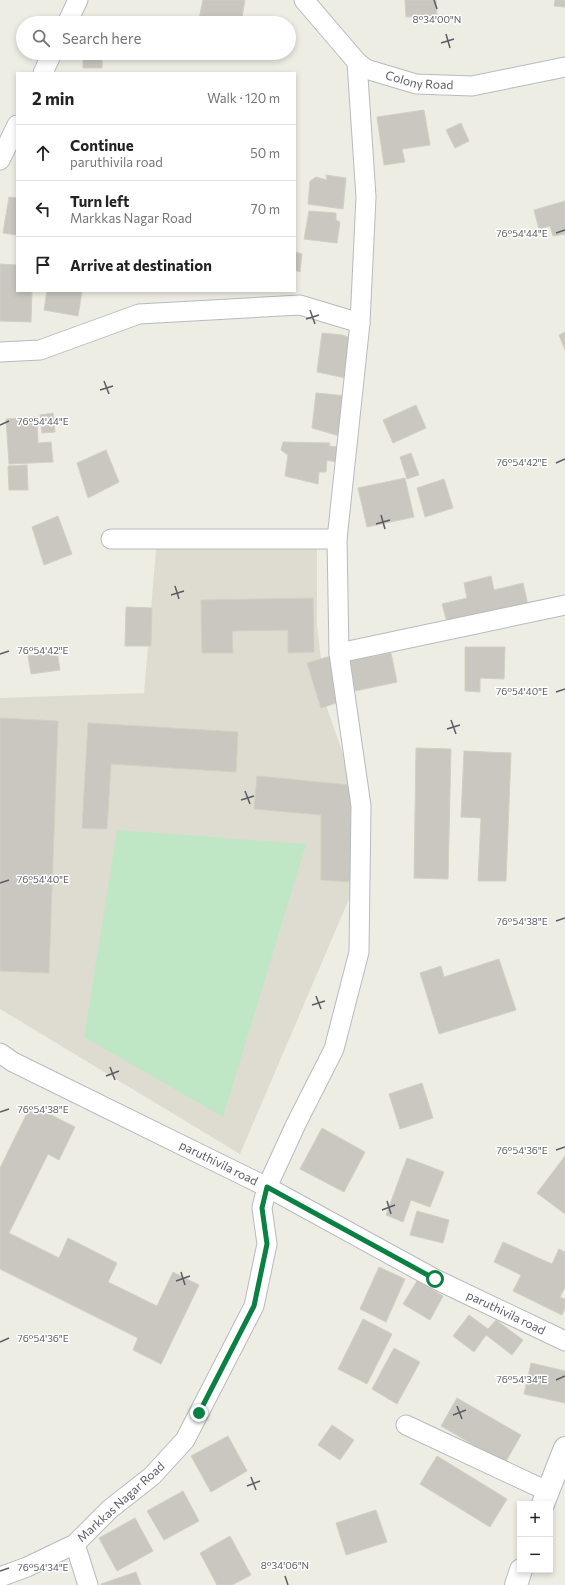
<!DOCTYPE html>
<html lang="en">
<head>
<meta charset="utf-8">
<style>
  body { margin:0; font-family:Commissioner,sans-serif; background:#f6f6f6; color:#222 }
  .controls { position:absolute; right:12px; bottom:12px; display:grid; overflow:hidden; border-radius:0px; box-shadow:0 2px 6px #0003 }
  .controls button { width:36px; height:36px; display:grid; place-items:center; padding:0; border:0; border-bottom:1px solid #e0e0e0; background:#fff; color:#222; font:20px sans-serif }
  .stop { position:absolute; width:12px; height:12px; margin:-9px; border:3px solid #0b8043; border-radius:50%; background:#fff }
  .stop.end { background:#0b8043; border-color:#fff; box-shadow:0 1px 4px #0008 }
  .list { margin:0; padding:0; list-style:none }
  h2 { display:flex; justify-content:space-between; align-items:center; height:52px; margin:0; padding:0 16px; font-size:17px }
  h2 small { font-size:13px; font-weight:400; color:#767676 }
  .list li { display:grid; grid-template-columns:26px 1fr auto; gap:12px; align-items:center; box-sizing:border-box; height:56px; padding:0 16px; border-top:1px solid #e0e0e0 }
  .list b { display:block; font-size:15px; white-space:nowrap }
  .list p { margin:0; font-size:13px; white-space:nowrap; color:#767676 }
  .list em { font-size:13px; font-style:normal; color:#767676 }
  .icon { flex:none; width:22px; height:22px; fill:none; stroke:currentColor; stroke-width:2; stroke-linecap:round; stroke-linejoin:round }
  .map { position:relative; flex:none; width:565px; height:1585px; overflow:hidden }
  .search { position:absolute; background:#fff; box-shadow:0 2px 6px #0003; left:16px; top:16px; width:280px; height:44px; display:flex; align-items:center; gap:10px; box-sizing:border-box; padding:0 14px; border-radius:22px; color:#767676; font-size:15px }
  .panel { position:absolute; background:#fff; box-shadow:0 2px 6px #0003; left:16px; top:72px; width:280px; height:220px; border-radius:0px }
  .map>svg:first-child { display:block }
  .education { fill:#dedcd1 }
  .green { fill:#bfe6c5 }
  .building { fill:#c9c7c0; stroke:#d2d0c1 }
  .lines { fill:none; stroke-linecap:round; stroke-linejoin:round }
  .minor-casing { stroke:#b8babf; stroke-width:21 }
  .secondary-casing { stroke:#b8bac1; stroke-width:24 }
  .minor { stroke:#fff; stroke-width:19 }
  .secondary { stroke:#fff; stroke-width:22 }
  .route { stroke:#0b8043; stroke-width:5 }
  .ticks { fill:none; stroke:#5b5d64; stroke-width:1.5 }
  .labels { text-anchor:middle; stroke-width:3; stroke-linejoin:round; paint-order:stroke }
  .street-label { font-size:12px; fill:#5b5d64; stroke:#fff }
  .ticks-label { font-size:10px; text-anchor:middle; fill:#5b5d64; stroke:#fff; stroke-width:3; stroke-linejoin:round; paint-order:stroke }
</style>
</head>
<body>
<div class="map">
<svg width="565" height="1585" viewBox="0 0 565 1585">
  <rect width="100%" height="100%" fill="#eeede3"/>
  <path class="education" d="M317,541V626L327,708L352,780L355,885L240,1154L0,1009V698L144,693L156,549Z"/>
  <path class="green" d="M117,830L306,844L223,1117L84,1037Z"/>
  <path class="building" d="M203,0H245L241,23H198Z
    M405,0H436L437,15L406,17Z
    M555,0H565V7L554,6Z
    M83,53H102V68H83Z
    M424,110L430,145L402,149L405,162L384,165L377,117Z
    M461,123L469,141L455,148L446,130Z
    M326,175L346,178L343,209L308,204L310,181L316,177L327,180Z
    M9,197L17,198V235L3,233Z
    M565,201V234L553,236L550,226L539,229L534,210Z
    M309,211L336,213V220L340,222L337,243L304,239Z
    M295,252L302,254L300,272L295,270Z
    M0,264L17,265V291H32L31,322L0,321Z
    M47,291H82L78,316L44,310Z
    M565,332V350L559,335Z
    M322,333L342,335L354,339L346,378L317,372Z
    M316,393L348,396L343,437L312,428Z
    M416,405L426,428L393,443L383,420Z
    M53,413L55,432L42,433L40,415Z
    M37,417L38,443L51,442L53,462L9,464L6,419Z
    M283,442L330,443L329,446L338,447L336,462L327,460L326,472H319L318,484L285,476L288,455L281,450Z
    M106,450L119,482L88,498L77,463Z
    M411,453L419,475L407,479L400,457Z
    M27,465L28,490H9L8,466Z
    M405,478L414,517L367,527L358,488Z
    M444,479L453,508L425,517L417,488Z
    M58,516L72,554L44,565L32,527Z
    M491,576L494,590L523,583L528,605L448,626L442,604L467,598L464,583Z
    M313,598L314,652L288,653V630L232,631L233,653H202L201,600Z
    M126,607L152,608L151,646H125Z
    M465,647H505L504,679L480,678V692L465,691Z
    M57,651L60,670L31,674L28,656Z
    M391,653L397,682L355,691L350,661Z
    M331,656L345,700L321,708L307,663Z
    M0,718L58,721L49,973L0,971Z
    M88,723L238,732L236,772L111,764L107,829L82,828Z
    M416,748L451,749L448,879L414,878Z
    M464,751L511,753L506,881H478L481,818L461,817Z
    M257,776L350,785L352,882L321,880V815L254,809Z
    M499,959L516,1010L439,1034L420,973L441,966L444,977Z
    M422,1083L433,1118L400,1129L389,1094Z
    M31,1105L75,1127L59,1160L48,1154L9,1233L59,1258L68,1238L117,1263L108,1282L157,1306L173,1272L199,1285L161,1364L133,1350L138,1338L0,1269V1168Z
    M322,1128L365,1152L344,1192L300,1169Z
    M565,1156V1214L537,1193Z
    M407,1158L444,1172L430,1207L411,1200L403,1222L386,1215Z
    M417,1211L449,1220L443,1243L410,1235Z
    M503,1242L552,1264L559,1249L565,1252V1287L560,1297L565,1299V1308L562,1315L513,1291L521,1275L494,1262Z
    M379,1267L405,1279L386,1322L360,1309Z
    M417,1281L443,1296L430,1320L403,1304Z
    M469,1315L488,1329L496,1320L523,1340L512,1355L486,1335L474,1352L453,1336Z
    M363,1319L392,1334L367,1384L338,1369Z
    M394,1348L420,1362L397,1404L372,1389Z
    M531,1363L565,1371V1403L524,1394Z
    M457,1398L521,1435L505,1463L441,1426Z
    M332,1425L354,1440L340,1460L318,1445Z
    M228,1436L247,1471L211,1492L191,1456Z
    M437,1456L507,1499L490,1527L420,1484Z
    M183,1491L199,1521L164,1540L147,1511Z
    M376,1510L387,1542L346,1555L336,1523Z
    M135,1518L153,1551L117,1571L99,1538Z
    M230,1536L251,1575L232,1585H217L200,1553Z
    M136,1572L141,1585H101V1584Z"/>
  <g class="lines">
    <g class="minor-casing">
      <g id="minor">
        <path id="s1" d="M304,0L357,62L366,69L416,84L472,86L565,67"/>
        <path d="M67,23L78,0"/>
        <path d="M357,62L366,197L360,323"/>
        <path d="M43,73L52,53"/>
        <path d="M0,160L17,125"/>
        <path d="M0,352L40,350L139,314L300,305L360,323L337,539L339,653L361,806L359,952L334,1049L296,1124L267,1187L262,1208L267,1244L254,1306L185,1440L152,1476L110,1509L75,1544L27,1567L0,1577"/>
        <path d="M111,539H337"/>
        <path d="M339,653L565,605"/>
        <path id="s2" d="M0,1053L13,1062L267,1187L435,1279L565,1341"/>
        <path d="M406,1425L547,1491"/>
        <path d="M75,1544L88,1585"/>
      </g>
    </g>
    <g class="secondary-casing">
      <path id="secondary" d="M543,1504L565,1448
        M516,1585L521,1570"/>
    </g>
    <use href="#minor" class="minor"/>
    <use href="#secondary" class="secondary"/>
  </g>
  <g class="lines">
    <path class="route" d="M199,1413L254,1306L267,1244L262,1208L267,1187L435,1279"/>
  </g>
  <path class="ticks" d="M434,0L437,9M446,34L450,48M441,43L454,39M556,233L565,230M310,310L315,324M306,319L319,315M104,381L109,394M100,390L113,386M0,425L9,421M556,463L565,459M381,515L385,529M376,524L390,520M175,586L179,599M171,595L184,591M0,654L9,651M556,692L565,689M451,720L456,734M447,729L460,725M245,791L250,804M241,800L254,796M0,883L9,880M556,921L565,918M316,996L321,1009M312,1005L325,1001M110,1067L115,1080M106,1076L119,1071M0,1112L9,1109M556,1150L565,1147M387,1201L391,1214M382,1210L395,1205M181,1272L185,1285M176,1281L190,1276M0,1342L9,1338M556,1380L565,1376M457,1406L462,1419M453,1415L466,1410M251,1477L256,1490M247,1486L260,1481M0,1571L9,1568M285,1576L288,1585"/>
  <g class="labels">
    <g class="street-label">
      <text dy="4" stroke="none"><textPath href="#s1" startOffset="148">Colony Road</textPath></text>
      <text dy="4" stroke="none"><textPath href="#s2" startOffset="245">paruthivila road</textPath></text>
      <text dy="4" stroke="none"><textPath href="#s2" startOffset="569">paruthivila road</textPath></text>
      <text transform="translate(121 1502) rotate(-42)" y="4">Markkas Nagar Road</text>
    </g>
  </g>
  <g class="ticks-label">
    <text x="437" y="23">8°34'00"N</text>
    <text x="522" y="237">76°54'44"E</text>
    <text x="43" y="425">76°54'44"E</text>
    <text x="522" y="466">76°54'42"E</text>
    <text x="43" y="654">76°54'42"E</text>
    <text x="522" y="695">76°54'40"E</text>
    <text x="43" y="883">76°54'40"E</text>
    <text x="522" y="925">76°54'38"E</text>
    <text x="43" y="1113">76°54'38"E</text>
    <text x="522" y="1154">76°54'36"E</text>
    <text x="43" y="1342">76°54'36"E</text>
    <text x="522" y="1383">76°54'34"E</text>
    <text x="285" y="1569">8°34'06"N</text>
    <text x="43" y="1571">76°54'34"E</text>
  </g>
</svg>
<div class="controls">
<button>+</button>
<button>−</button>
</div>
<div class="stop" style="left:435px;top:1279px"></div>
<div class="stop end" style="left:199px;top:1413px"></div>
<div class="search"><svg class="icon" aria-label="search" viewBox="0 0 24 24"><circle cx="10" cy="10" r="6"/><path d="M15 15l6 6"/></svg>Search here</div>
<section class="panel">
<h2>2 min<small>Walk · 120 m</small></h2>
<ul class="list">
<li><svg class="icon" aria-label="ahead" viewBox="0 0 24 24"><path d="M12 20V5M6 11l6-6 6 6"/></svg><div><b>Continue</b><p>paruthivila road</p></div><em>50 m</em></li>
<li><svg class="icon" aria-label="left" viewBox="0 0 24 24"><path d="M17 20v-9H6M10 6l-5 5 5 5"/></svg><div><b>Turn left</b><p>Markkas Nagar Road</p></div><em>70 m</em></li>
<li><svg class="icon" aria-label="arrive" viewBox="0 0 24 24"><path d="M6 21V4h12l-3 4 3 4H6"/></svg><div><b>Arrive at destination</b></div></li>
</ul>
</section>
</div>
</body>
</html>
